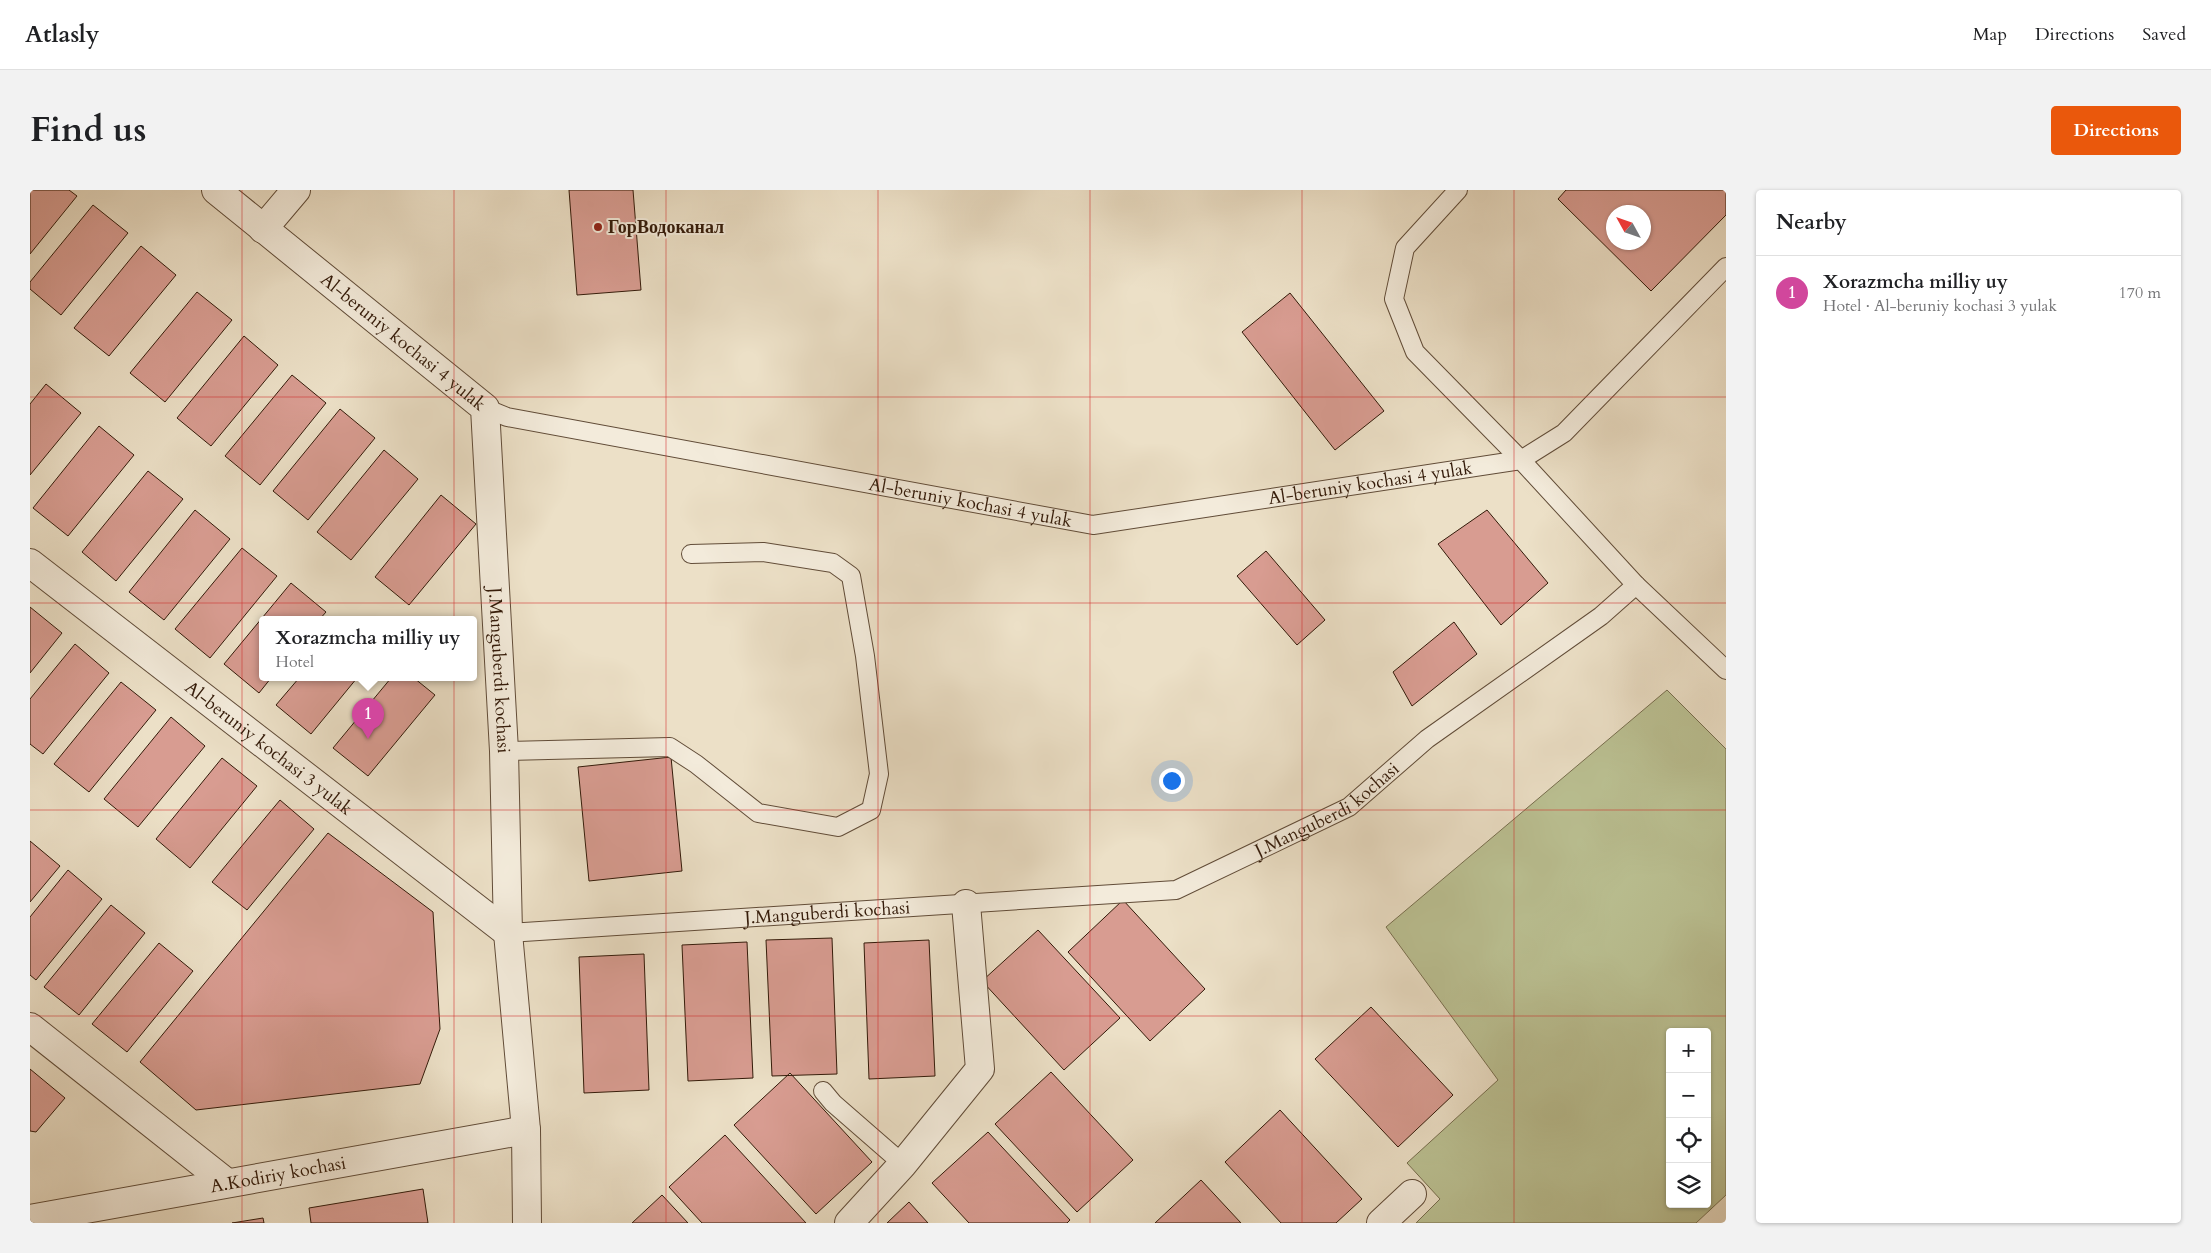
<!DOCTYPE html>
<html lang="en">
<head>
<meta charset="utf-8">
<style>
  body { margin:0; font-family:Cardo,serif; background:#f2f2f2; color:#202124 }
  .controls { position:absolute; right:15px; bottom:15px; display:grid; overflow:hidden; border-radius:5px; box-shadow:0 1px 4px #0004 }
  .controls button { width:45px; height:45px; display:grid; place-items:center; padding:0; border:0; border-bottom:1px solid #e0e0e0; background:#fff; color:#202124; font:25px sans-serif }
  .compass { position:absolute; left:1576px; top:15px; width:45px; height:45px; border-radius:50%; background:#fff; box-shadow:0 1px 4px #0004; rotate:310deg }
  .you { position:absolute; left:1141px; top:590px; width:18px; height:18px; margin:-12px; border:4px solid #fff; border-radius:50%; background:#1a73e8; box-shadow:0 0 0 8px #1a73e833 }
  .badge { display:grid; place-items:center; width:32px; height:32px; border-radius:50%; background:#ea580c; color:#fff; font-size:16px; font-weight:700 }
  .pin { position:absolute; translate:-50% -41px; filter:drop-shadow(0 1px 2px #0008) }
  .pin::after { content:''; position:absolute; top:26px; width:18px; height:15px; background:inherit; clip-path:polygon(0 0,100% 0,50% 100%) }
  .popup { position:absolute; left:229px; top:426px; width:218px; height:65px; box-sizing:border-box; display:grid; place-content:center; border-radius:5px; background:#fff; filter:drop-shadow(0 1px 4px #0005); font-size:16px; white-space:nowrap; color:#757577 }
  .popup b { font-size:19px; color:#202124 }
  .popup::after { content:''; position:absolute; left:50%; top:100%; margin-left:-10px; border:10px solid transparent; border-top-color:#fff }
  .list { margin:0; padding:0; list-style:none }
  h2 { display:flex; justify-content:space-between; align-items:center; height:65px; margin:0; padding:0 20px; font-size:21px }
  h2 small { font-size:16px; font-weight:400; color:#757577 }
  .list li { display:grid; grid-template-columns:32px 1fr auto; gap:15px; align-items:center; box-sizing:border-box; height:75px; padding:0 20px; border-top:1px solid #e0e0e0 }
  .list b { display:block; font-size:19px; white-space:nowrap }
  .list p { margin:0; font-size:16px; white-space:nowrap; color:#757577 }
  .list em { font-size:16px; font-style:normal; color:#757577 }
  .icon { flex:none; width:28px; height:28px; fill:none; stroke:currentColor; stroke-width:2; stroke-linecap:round; stroke-linejoin:round }
  .map { position:relative; flex:none; width:1696px; height:1033px; overflow:hidden; border-radius:5px }
  header { display:flex; align-items:center; gap:30px; box-sizing:border-box; height:70px; padding:0 25px; background:#fff; border-bottom:1px solid #e0e0e0 }
  header strong { font-size:24px }
  nav { display:flex; gap:28px; margin-inline-start:auto; font-size:18px }
  .intro { display:flex; align-items:center; justify-content:space-between; box-sizing:border-box; height:120px; padding:0 30px }
  h1 { margin:0; font-size:35px }
  .button { padding:12px 22px; border-radius:5px; background:#ea580c; color:#fff; font-size:18px; font-weight:700 }
  main { display:flex; gap:30px; padding:0 30px }
  aside { flex:1; background:#fff; border-radius:5px; box-shadow:0 1px 4px #0004 }
  .map>svg:first-child { display:block }
  .park { fill:#bbc193; stroke:#776e4e; fill-rule:evenodd }
  .building { fill:#d89c91; stroke:#331a09; fill-rule:evenodd }
  .lines { fill:none; stroke-linecap:round; stroke-linejoin:round }
  .lane-casing { stroke:#614c38; stroke-width:20 }
  .street-casing { stroke:#614c38; stroke-width:30 }
  .lane { stroke:#f3ebdb; stroke-width:18 }
  .street { stroke:#f3ebdb; stroke-width:28 }
  .grid { fill:none; stroke:#d62828; stroke-width:1; stroke-opacity:0.55 }
  .poi-dot { fill:#8f2418; stroke:#f3ebdb; stroke-width:2 }
  .labels { text-anchor:middle; stroke-width:4; stroke-linejoin:round; paint-order:stroke }
  .poi-label { font-size:18px; font-weight:bold; fill:#331a09; stroke:#f3ebdb; text-anchor:start }
  .street-label { font-size:18px; fill:#331a09; stroke:#f3ebdb }
</style>
</head>
<body>
<header>
<strong>Atlasly</strong>
<nav><a>Map</a><a>Directions</a><a>Saved</a></nav>
</header>
<div class="intro"><h1>Find us</h1><a class="button">Directions</a></div>
<main>
<div class="map">
<svg width="1696" height="1033" viewBox="0 0 1696 1033">
  <rect width="100%" height="100%" fill="#ece0c7"/>
  <filter id="stains"><feTurbulence type="fractalNoise" baseFrequency=".004" numOctaves="4"/><feColorMatrix values="0 0 0 0 .2 0 0 0 0 .09 0 0 0 0 .02 0 0 0 .5 -.17"/></filter>
  <radialGradient id="worn" r=".72"><stop offset=".6" stop-color="#630" stop-opacity="0"/><stop offset="1" stop-color="#630" stop-opacity=".3"/></radialGradient>
  <path class="park" d="M1637,500L1696,559V1005L1666,1033H1386L1410,1009L1377,973L1468,890L1356,737ZM1640,842H1677V1014H1640Z"/>
  <path class="building" d="M0,0H39L47,6L0,64Z
    M539,0H603L611,100L547,105Z
    M1536,0H1696V25L1621,101L1528,9ZM1584,22H1614V52H1584Z
    M63,15L98,43L31,125L0,99V92Z
    M111,56L146,85L79,166L44,138Z
    M167,102L202,130L135,212L100,183Z
    M1260,103L1354,221L1305,260L1212,142Z
    M214,146L248,175L181,256L147,228Z
    M262,185L296,213L230,295L195,266Z
    M16,194L51,223L0,285V214Z
    M310,219L345,248L278,330L243,301Z
    M69,236L104,265L38,346L3,318Z
    M354,260L388,289L321,370L287,342Z
    M118,281L153,309L86,391L52,362Z
    M411,305L446,334L379,415L345,387Z
    M165,320L200,349L134,430L99,402Z
    M1457,320L1518,393L1471,435L1408,354Z
    M212,358L247,386L180,468L145,439Z
    M1236,361L1295,430L1267,455L1207,386Z
    M261,393L296,422L289,430H233V488H241L229,503L194,474Z
    M0,417L32,443L0,483Z
    M1424,432L1447,464L1382,516L1363,482Z
    M45,454L79,483L13,564L0,554V509Z
    M269,488H327L281,544L246,515Z
    M361,488H384L405,505L338,586L303,558Z
    M91,492L126,520L59,602L24,574Z
    M141,527L175,556L108,637L74,609Z
    M641,567L652,681L559,691L548,577Z
    M192,568L227,596L160,678L126,649Z
    M250,610L284,639L217,720L182,692Z
    M298,643L403,722L410,839L390,894L166,920L110,872Z
    M0,651L30,676L0,712Z
    M38,680L72,709L6,790L0,785V727Z
    M1093,710L1175,799L1120,851L1038,762Z
    M81,715L115,743L49,825L14,797Z
    M1008,740L1090,828L1034,880L952,791Z
    M802,748L807,884L742,886L736,750Z
    M899,750L905,886L839,889L834,753Z
    M717,752L723,888L658,891L652,755Z
    M129,753L163,781L97,862L62,834Z
    M614,764L619,900L554,903L549,767Z
    M1341,817L1423,905L1368,957L1285,869Z
    M0,879L35,908L6,942L0,941Z
    M1021,882L1103,970L1047,1022L965,934Z
    M760,883L842,972L786,1024L704,935Z
    M1250,920L1332,1009L1306,1033H1251L1195,972Z
    M958,942L1040,1030L1037,1033H939L902,993Z
    M695,945L776,1033H672L639,997Z
    M1171,990L1211,1033H1125Z
    M393,999L398,1033H281L279,1018Z
    M632,1005L658,1033H602Z
    M879,1012L898,1033H857Z
    M233,1028L234,1033H202Z"/>
  <g class="lines">
    <g class="lane-casing">
      <g id="lane">
        <path d="M1428,0L1375,58L1364,109L1385,162L1491,270L1606,395L1696,480"/>
        <path id="s1" d="M455,218L477,227L1063,335L1491,270L1534,243L1696,77"/>
        <path d="M474,561L640,557L666,574L728,623L808,637L841,620L849,584L835,466L821,386L803,373L733,362L661,364"/>
        <path id="s2" d="M478,743L1146,700L1319,617L1397,549L1571,426L1606,395"/>
        <path d="M793,901L803,913L873,974"/>
      </g>
    </g>
    <g class="street-casing">
      <g id="street">
        <path id="s3" d="M186,0L455,218L474,561L478,743L496,940L497,1033"/>
        <path d="M233,39L266,0"/>
        <path id="s4" d="M0,373L478,743"/>
        <path d="M0,837L197,993"/>
        <path id="s5" d="M0,1029L496,940"/>
        <path d="M819,1033L873,974L950,879L936,714"/>
        <path d="M1351,1033L1382,1004"/>
      </g>
    </g>
    <use href="#lane" class="lane"/>
    <use href="#street" class="street"/>
  </g>
  <path class="grid" d="M212,0V1033M424,0V1033M636,0V1033M848,0V1033M1060,0V1033M1272,0V1033M1484,0V1033M0,207H1696M0,413H1696M0,620H1696M0,826H1696"/>
  <circle class="poi-dot" cx="568" cy="37" r="5"/>
  <g class="labels">
    <g class="poi-label">
      <text x="578" y="43">ГорВодоканал</text>
    </g>
    <g class="street-label">
      <text dy="6" stroke="none"><textPath href="#s3" startOffset="241">Al-beruniy kochasi 4 yulak</textPath></text>
      <text dy="6" stroke="none"><textPath href="#s1" startOffset="900">Al-beruniy kochasi 4 yulak</textPath></text>
      <text dy="6" stroke="none"><textPath href="#s1" startOffset="495">Al-beruniy kochasi 4 yulak</textPath></text>
      <text dy="6" stroke="none"><textPath href="#s3" startOffset="609">J.Manguberdi kochasi</textPath></text>
      <text dy="6" stroke="none"><textPath href="#s4" startOffset="302">Al-beruniy kochasi 3 yulak</textPath></text>
      <text dy="6" stroke="none"><textPath href="#s2" startOffset="841">J.Manguberdi kochasi</textPath></text>
      <text dy="6" stroke="none"><textPath href="#s2" startOffset="320">J.Manguberdi kochasi</textPath></text>
      <text dy="6" stroke="none"><textPath href="#s5" startOffset="252">A.Kodiriy kochasi</textPath></text>
    </g>
  </g>
  <rect width="100%" height="100%" filter="url(#stains)"/>
  <rect width="100%" height="100%" fill="url(#worn)"/>
</svg>
<div class="controls">
<button>+</button>
<button>−</button>
<button><svg class="icon" aria-label="locate" viewBox="0 0 24 24"><circle cx="12" cy="12" r="6"/><path d="M12 2v4M12 18v4M2 12h4M18 12h4"/></svg></button>
<button><svg class="icon" aria-label="layers" viewBox="0 0 24 24"><path d="M12 4l9 5-9 5-9-5zM3 14l9 5 9-5"/></svg></button>
</div>
<svg class="compass" viewBox="-18 -18 36 36"><path d="M0-13l5 13h-10z" fill="#e53935"/><path d="M0 13l5-13h-10z" fill="#757577"/></svg>
<div class="you"></div>
<div class="pin badge" style="left:338px;top:549px;background:#d1479c">1</div>
<div class="popup"><b>Xorazmcha milliy uy</b>Hotel</div>
</div>
<aside>
<h2>Nearby<small></small></h2>
<ul class="list">
<li><span class="badge" style="background:#d1479c">1</span><div><b>Xorazmcha milliy uy</b><p>Hotel · Al-beruniy kochasi 3 yulak</p></div><em>170 m</em></li>
</ul>
</aside>
</main>
</body>
</html>
